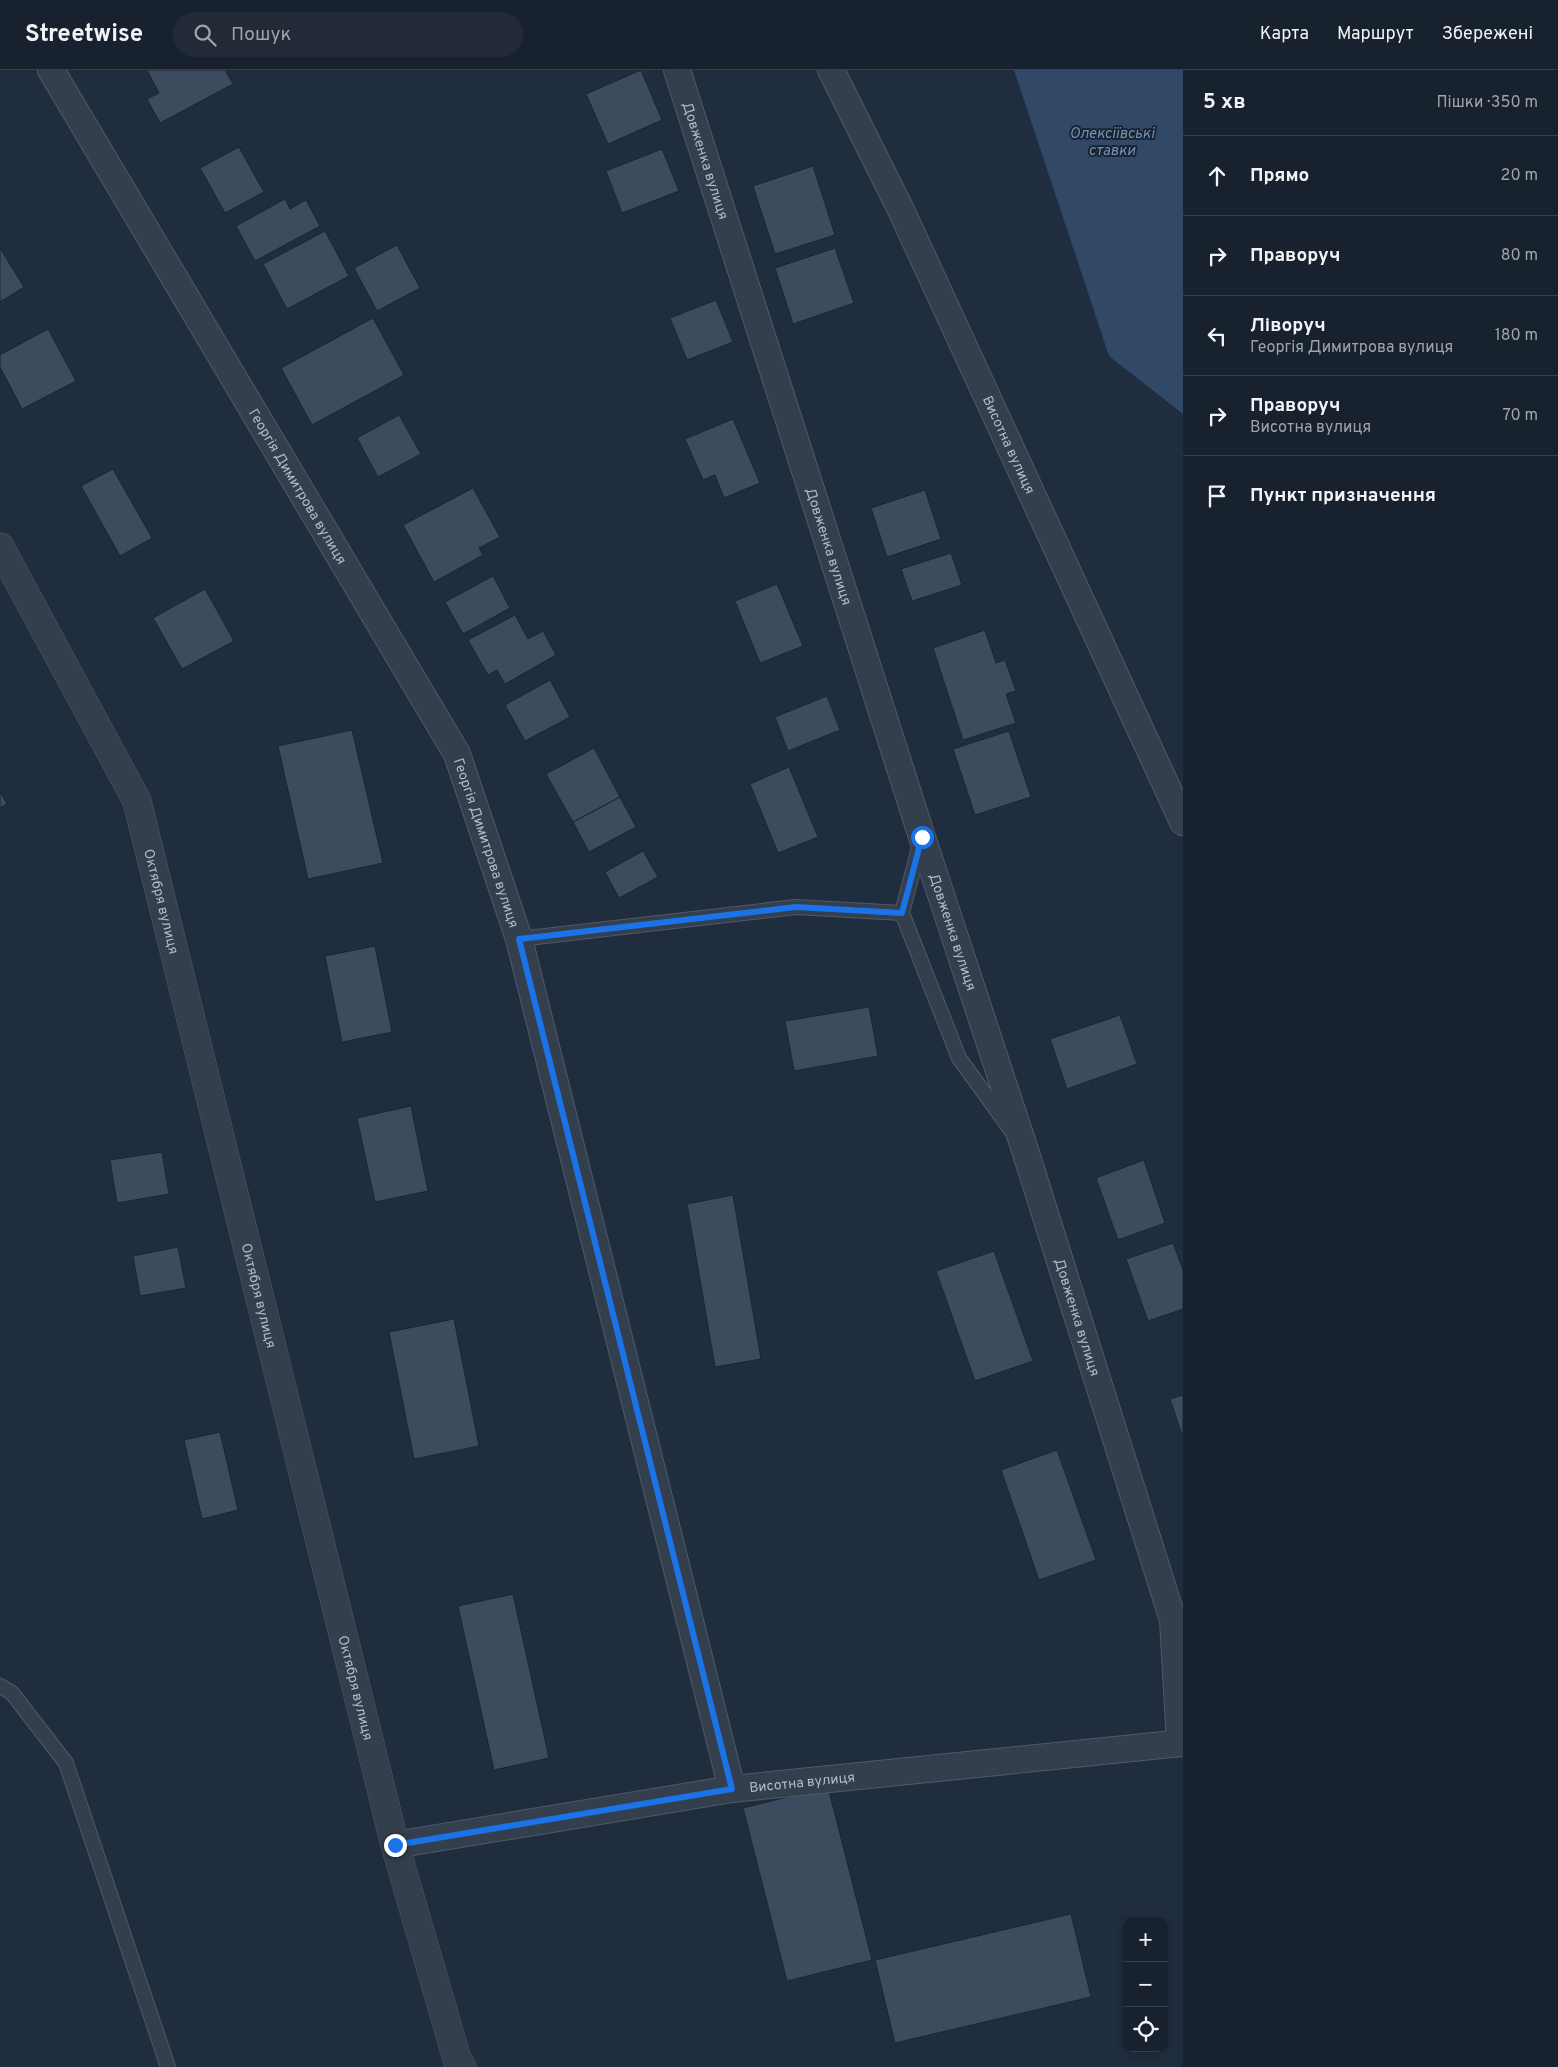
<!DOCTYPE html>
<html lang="uk">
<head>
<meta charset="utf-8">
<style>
  body { margin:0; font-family:Overpass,sans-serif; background:#212a36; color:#f1f3f6 }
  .controls { position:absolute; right:15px; bottom:15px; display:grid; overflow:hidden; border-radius:10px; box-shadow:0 2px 8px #0003 }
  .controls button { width:45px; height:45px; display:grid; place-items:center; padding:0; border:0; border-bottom:1px solid #363f4a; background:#18222e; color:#f1f3f6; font:25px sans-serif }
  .stop { position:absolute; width:15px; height:15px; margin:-11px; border:4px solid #1a73e8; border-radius:50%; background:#fff }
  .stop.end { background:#1a73e8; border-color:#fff; box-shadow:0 1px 5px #0008 }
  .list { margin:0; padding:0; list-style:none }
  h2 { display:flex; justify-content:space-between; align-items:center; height:65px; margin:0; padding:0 20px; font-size:21px }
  h2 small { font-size:16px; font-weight:400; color:#9fa4aa }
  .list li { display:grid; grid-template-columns:32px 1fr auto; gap:15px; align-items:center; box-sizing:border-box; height:80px; padding:0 20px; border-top:1px solid #363f4a }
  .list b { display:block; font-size:19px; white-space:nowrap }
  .list p { margin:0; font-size:16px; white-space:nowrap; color:#9fa4aa }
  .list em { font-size:16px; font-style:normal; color:#9fa4aa }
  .icon { flex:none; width:28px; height:28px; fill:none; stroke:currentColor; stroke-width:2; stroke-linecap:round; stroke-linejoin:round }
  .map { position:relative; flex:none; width:1183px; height:1997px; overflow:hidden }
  header { display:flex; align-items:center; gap:30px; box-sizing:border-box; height:70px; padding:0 25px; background:#18222e; border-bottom:1px solid #363f4a }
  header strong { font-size:24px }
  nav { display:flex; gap:28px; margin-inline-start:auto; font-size:18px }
  .search { width:350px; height:45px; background:#212a36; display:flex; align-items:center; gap:12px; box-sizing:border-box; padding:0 18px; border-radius:28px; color:#9fa4aa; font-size:19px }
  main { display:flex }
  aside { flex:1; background:#18222e }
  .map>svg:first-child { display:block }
  .water { fill:#324867 }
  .building { fill:#3c4b5d; stroke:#1b2634 }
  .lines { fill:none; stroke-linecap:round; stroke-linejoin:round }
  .service-casing { stroke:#4f5a68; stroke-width:16 }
  .minor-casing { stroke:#4f5a68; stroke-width:28 }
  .tertiary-casing { stroke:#4f5a68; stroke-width:29 }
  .service { stroke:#343f4e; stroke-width:14 }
  .minor { stroke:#343f4e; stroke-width:26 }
  .tertiary { stroke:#343f4e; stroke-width:28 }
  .route { stroke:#1a73e8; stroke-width:6 }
  .labels { text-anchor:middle; stroke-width:4; stroke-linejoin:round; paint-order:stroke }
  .street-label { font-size:14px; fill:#b0bac9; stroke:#1a2432 }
  .water-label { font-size:15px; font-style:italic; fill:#748fb4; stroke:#1a2432 }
</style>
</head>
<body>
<header>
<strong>Streetwise</strong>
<div class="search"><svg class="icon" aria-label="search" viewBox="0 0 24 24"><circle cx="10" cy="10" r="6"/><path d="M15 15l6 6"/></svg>Пошук</div>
<nav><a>Карта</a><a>Маршрут</a><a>Збережені</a></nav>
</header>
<main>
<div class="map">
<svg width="1183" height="1997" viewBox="0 0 1183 1997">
  <rect width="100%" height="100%" fill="#202d3e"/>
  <path class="water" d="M1014,0H1183V344L1109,286Z"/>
  <path class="building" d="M147,0H225L233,14L160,53L147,29L159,23Z
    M641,0L662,50L608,74L586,24Z
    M239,77L264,122L225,143L200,98Z
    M662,79L679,121L622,143L606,101Z
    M813,96L835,165L775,184L753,116Z
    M285,129L290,139L306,130L320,156L255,191L236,156Z
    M325,161L349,206L287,239L263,194Z
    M397,175L420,218L377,241L354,198Z
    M0,178L24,217L0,232Z
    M835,178L854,233L793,254L775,198Z
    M716,230L733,272L687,290L670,248Z
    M373,248L404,305L312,355L281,298Z
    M48,259L76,311L22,339L0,297V285Z
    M399,345L421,384L378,407L357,368Z
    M733,349L760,413L724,428L715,405L703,410L685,369Z
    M113,399L152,468L120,486L81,416Z
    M473,418L500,467L479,478L483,485L434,512L403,455Z
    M925,420L941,469L887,487L871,438Z
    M951,483L962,515L912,531L901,499Z
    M493,506L510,538L463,564L445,532Z
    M777,514L803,576L760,593L735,531Z
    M205,519L234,571L182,599L153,548Z
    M515,545L528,569L543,561L556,585L505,614L497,600L488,605L468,570Z
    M985,560L996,593L1005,590L1016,621L1006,624L1016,653L963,670L933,578Z
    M550,610L570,647L525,671L505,635Z
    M827,626L840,660L788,681L775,647Z
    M352,660L383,793L308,809L278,676Z
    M1009,661L1031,727L975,745L953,679Z
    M594,678L620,727L573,752L546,704Z
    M789,697L818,767L778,783L750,714Z
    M0,722L7,734L0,738Z
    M620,727L636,757L589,782L573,752Z
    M643,781L658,807L619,828L605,802Z
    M375,876L392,962L342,972L325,886Z
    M869,937L878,986L794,1001L785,951Z
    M1120,945L1137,994L1067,1019L1050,969Z
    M411,1036L428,1121L375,1132L357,1048Z
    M162,1082L169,1124L117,1133L110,1090Z
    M1144,1090L1165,1153L1118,1170L1096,1108Z
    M733,1125L761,1289L715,1297L687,1134Z
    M1173,1173L1183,1200V1239L1148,1251L1126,1189Z
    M178,1177L186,1218L140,1226L133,1186Z
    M994,1181L1033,1291L975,1311L936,1201Z
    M454,1249L479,1376L414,1389L389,1262Z
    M1183,1325V1368L1170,1329Z
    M220,1362L238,1440L202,1449L184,1370Z
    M1057,1380L1096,1490L1039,1510L1001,1400Z
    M513,1524L549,1688L494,1700L458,1536Z
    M828,1717L872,1890L787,1911L743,1738Z
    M1071,1844L1091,1927L895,1973L875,1890Z"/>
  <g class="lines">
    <g class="service-casing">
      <path id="service" d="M902,843L959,988L1011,1060
        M519,869L796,837L902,843L920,774
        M0,1616L12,1623L66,1693L168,1997"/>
    </g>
    <g class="minor-casing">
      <g id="minor">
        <path id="s1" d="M51,0L457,684L519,869L732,1719"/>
        <path id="s2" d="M677,0L922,767L1025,1080L1173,1550L1180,1673"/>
        <path id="s3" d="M831,0L901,140L1183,752"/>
        <path id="s4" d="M395,1775L732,1719L1183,1673"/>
      </g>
    </g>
    <g class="tertiary-casing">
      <g id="tertiary">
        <path id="s5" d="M0,477L137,731L395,1775L457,1989L462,1997"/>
      </g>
    </g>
    <use href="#service" class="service"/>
    <use href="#minor" class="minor"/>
    <use href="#tertiary" class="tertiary"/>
  </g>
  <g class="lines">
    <path class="route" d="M395,1775L732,1719L519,869L796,837L902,843L922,767"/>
  </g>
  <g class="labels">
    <g class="street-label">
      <text dy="5" stroke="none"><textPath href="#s2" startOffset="95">Довженка вулиця</textPath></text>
      <text dy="5" stroke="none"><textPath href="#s3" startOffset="415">Висотна вулиця</textPath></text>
      <text dy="5" stroke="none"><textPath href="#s1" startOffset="484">Георгія Димитрова вулиця</textPath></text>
      <text dy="5" stroke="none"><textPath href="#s2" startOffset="500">Довженка вулиця</textPath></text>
      <text dy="5" stroke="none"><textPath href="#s1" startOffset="889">Георгія Димитрова вулиця</textPath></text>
      <text dy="5" stroke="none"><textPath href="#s5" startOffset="392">Октября вулиця</textPath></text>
      <text dy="5" stroke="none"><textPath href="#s2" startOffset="905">Довженка вулиця</textPath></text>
      <text dy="5" stroke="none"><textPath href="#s5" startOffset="798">Октября вулиця</textPath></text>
      <text dy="5" stroke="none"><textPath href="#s2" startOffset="1310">Довженка вулиця</textPath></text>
      <text dy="5" stroke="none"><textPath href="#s5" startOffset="1202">Октября вулиця</textPath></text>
      <text dy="5" stroke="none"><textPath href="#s4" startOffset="412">Висотна вулиця</textPath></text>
    </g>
    <g class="water-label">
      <text x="1112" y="68">Олексіївські<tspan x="1112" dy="17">ставки</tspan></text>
    </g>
  </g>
</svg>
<div class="controls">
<button>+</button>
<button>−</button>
<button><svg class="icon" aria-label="locate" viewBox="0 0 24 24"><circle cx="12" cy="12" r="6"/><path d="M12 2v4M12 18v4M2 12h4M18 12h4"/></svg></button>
</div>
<div class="stop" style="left:922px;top:767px"></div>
<div class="stop end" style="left:395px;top:1775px"></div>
</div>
<aside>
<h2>5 хв<small>Пішки · 350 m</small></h2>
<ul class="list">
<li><svg class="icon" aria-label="ahead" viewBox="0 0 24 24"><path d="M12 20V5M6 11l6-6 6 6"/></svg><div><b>Прямо</b></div><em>20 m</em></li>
<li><svg class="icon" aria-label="right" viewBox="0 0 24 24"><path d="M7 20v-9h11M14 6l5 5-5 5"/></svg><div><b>Праворуч</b></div><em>80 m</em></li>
<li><svg class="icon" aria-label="left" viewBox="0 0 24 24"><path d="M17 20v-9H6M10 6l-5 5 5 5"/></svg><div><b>Ліворуч</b><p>Георгія Димитрова вулиця</p></div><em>180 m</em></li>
<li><svg class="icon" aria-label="right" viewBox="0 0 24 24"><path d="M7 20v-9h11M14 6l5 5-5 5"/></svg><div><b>Праворуч</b><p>Висотна вулиця</p></div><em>70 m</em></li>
<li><svg class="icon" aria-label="arrive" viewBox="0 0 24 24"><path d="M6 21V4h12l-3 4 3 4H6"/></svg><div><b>Пункт призначення</b></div></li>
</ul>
</aside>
</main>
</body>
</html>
